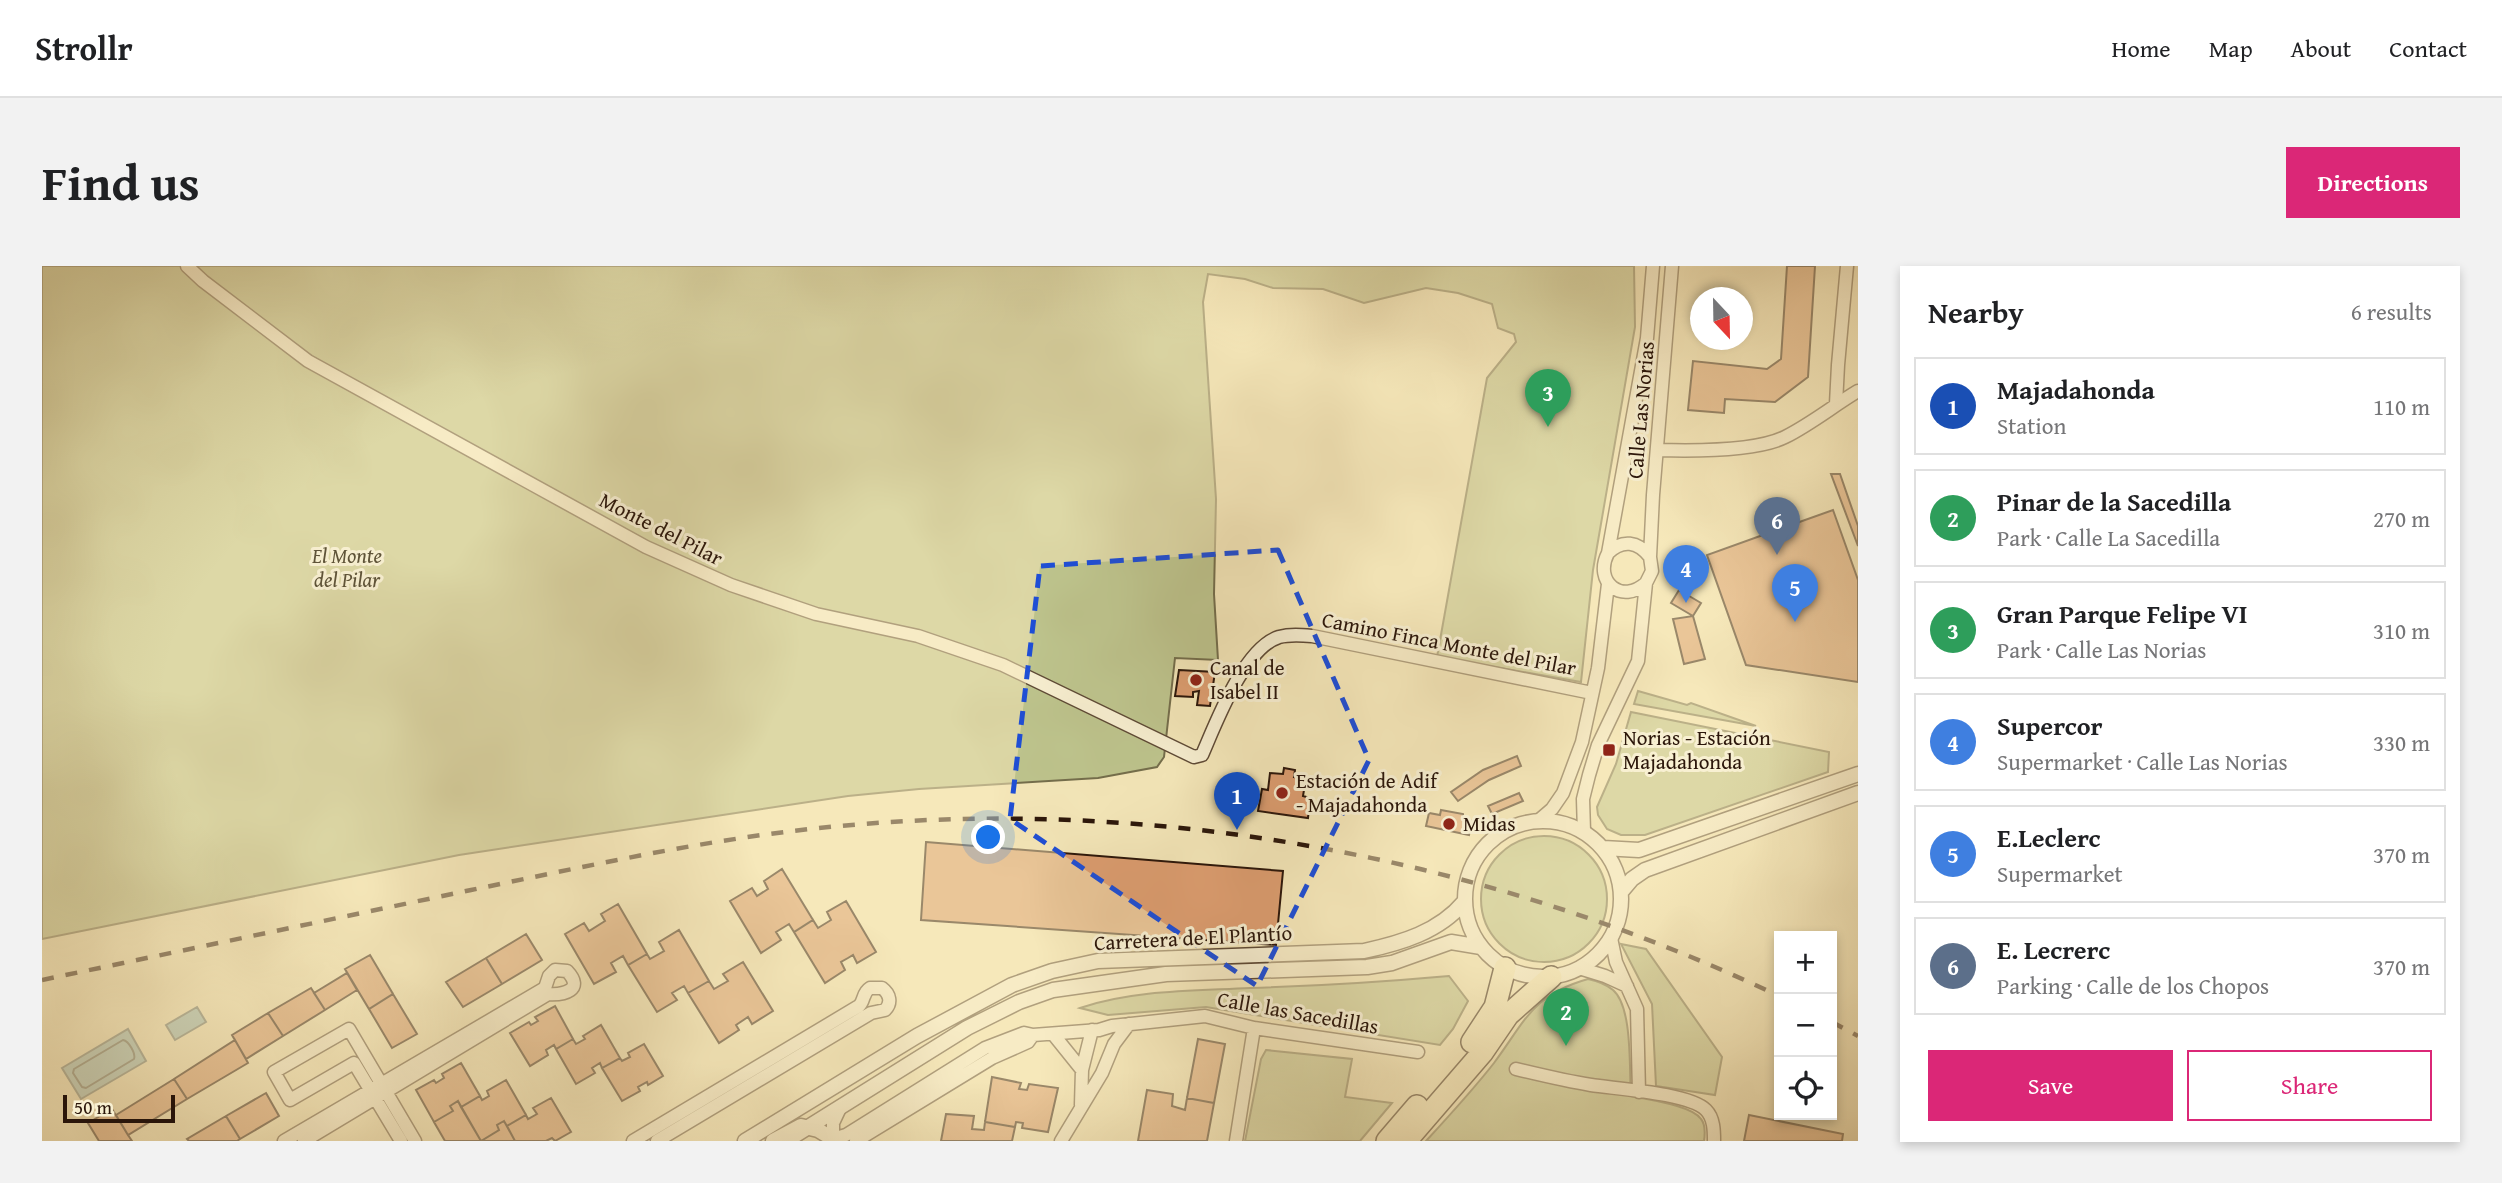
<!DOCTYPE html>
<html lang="en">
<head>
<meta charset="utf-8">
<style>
  body { margin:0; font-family:"Gentium Book Plus",serif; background:#f2f2f2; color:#202124 }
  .controls { position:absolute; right:21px; bottom:21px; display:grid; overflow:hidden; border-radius:0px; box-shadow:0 4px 10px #0003 }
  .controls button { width:63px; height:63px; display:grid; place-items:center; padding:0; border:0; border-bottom:2px solid #e0e0e0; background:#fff; color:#202124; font:35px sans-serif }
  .compass { position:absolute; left:1648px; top:21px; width:63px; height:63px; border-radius:50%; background:#fff; box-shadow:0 4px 10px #0003; rotate:158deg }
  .scale { position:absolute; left:21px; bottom:18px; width:112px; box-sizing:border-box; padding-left:7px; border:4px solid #2b160a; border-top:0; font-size:19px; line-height:24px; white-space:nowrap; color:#2b160a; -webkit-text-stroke:5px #f8f0d2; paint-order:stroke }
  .you { position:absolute; left:947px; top:572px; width:24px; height:24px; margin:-18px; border:5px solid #fff; border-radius:50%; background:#1a73e8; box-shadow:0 0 0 10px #1a73e833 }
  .badge { display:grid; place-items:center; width:46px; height:46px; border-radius:50%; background:#db2777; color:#fff; font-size:23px; font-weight:700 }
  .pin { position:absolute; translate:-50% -58px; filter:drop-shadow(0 2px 4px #0008) }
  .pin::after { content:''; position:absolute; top:37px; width:24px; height:21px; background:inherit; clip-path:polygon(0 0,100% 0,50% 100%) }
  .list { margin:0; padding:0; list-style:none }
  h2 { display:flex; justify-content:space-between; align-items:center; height:91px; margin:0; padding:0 28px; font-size:30px }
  h2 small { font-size:23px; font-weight:400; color:#757577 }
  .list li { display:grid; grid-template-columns:46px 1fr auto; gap:21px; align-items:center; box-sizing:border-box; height:98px; margin:0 14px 14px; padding:0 14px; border:2px solid #e0e0e0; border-radius:0px }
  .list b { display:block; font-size:26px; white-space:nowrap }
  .list p { margin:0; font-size:23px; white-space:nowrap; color:#757577 }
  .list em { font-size:23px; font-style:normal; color:#757577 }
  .actions { display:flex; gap:14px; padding:21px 28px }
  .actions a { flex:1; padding:16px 0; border:2px solid #db2777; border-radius:0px; text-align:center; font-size:24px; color:#db2777 }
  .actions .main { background:#db2777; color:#fff }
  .icon { flex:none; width:38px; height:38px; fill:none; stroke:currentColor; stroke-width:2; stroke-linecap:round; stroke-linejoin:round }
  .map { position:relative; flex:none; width:1816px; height:875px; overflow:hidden; border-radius:0px }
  header { display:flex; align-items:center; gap:42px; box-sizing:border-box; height:98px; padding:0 35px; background:#fff; border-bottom:2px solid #e0e0e0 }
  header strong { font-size:33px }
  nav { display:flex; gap:38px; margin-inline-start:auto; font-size:24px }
  .intro { display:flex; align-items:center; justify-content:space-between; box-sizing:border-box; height:168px; padding:0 42px }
  h1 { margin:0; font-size:49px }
  .button { padding:18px 32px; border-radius:0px; background:#db2777; color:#fff; font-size:24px; font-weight:700 }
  main { display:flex; gap:42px; padding:0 42px }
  aside { flex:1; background:#fff; border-radius:0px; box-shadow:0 4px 10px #0003 }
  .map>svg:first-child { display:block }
  .green { fill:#bec58e; stroke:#746e4c; stroke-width:2 }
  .water { fill:#9ebfb8; stroke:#707b72; stroke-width:2 }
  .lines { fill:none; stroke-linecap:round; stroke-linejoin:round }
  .shore { stroke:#646a61; stroke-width:2 }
  .building { fill:#dc9d70; stroke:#2b160a; stroke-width:2 }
  .minor-casing { stroke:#5e4a36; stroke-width:15 }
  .tertiary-casing { stroke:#5e4a36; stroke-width:17 }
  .motorway-casing { stroke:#2b160a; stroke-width:24 }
  .minor { stroke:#f8f0d2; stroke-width:12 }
  .tertiary { stroke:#f8f0d2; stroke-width:14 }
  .motorway { stroke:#f5e8ba; stroke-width:21 }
  .rail { stroke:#2b160a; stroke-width:4.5; stroke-dasharray:12 12; stroke-linecap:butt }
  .marked { fill:none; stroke:#1d4ed8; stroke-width:5; stroke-dasharray:14 9; stroke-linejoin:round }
  .poi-dot { fill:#8f2418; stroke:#f8f0d2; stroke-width:2.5 }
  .labels { text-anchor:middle; stroke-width:6; stroke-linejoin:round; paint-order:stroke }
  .street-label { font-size:21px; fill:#2b160a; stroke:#f8f0d2 }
  .park-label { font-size:21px; font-style:italic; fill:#5e5338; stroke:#f8f0d2 }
  .poi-label { font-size:21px; fill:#2b160a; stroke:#f8f0d2; text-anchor:start }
</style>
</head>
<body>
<header>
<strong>Strollr</strong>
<nav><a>Home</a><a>Map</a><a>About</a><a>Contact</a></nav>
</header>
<div class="intro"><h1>Find us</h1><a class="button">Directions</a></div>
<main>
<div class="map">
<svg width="1816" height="875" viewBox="0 0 1816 875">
  <rect width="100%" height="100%" fill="#f5e8ba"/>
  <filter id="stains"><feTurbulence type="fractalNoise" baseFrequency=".00286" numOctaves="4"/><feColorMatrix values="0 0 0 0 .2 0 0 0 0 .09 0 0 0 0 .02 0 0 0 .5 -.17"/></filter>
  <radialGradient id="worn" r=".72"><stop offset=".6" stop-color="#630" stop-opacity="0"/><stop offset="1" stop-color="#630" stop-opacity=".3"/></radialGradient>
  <path class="green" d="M0,0H1592L1593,61L1551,304L1539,416L1395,391L1445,112L1474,76L1472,68L1456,62L1450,38L1416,27L1384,22L1322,37L1281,23L1231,22L1203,13L1166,8L1161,36L1174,233L1172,328L1176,394L1133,392L1122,491L1115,501L1056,512L877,523L806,530L417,589L0,673Z
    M1596,425L1645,439L1649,437L1714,460L1592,438Z
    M1589,446L1787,486L1786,506L1603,569H1579L1565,563L1556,549L1555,541L1574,498Z
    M1439 633a63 63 0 1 1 126 0a63 63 0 1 1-126 0Z
    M1579,678L1604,683L1680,791L1673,829L1614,820L1610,738Z
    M1407,710L1426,735L1411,763L1398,779L1164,741L1066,749L1038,742C1091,724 1152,725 1208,722C1274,720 1340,716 1407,710Z
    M1546,713C1555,715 1564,718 1571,724C1591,741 1587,804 1589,830C1606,834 1649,839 1659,853C1664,859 1663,868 1662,875H1384C1407,850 1431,824 1452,797C1484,754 1490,729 1546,713Z
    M1224,784L1310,793L1303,831L1350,837L1318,875H1203L1219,793Z"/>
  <path class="water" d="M155,741L164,756L133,774L124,759Z
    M86,763L104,795L39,833L20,802Z"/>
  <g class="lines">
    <path class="shore" d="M81,774C87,775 94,788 92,793L44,822L40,821L31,807L32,803Z"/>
  </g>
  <path class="building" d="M1745,0H1773L1766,111L1733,136L1683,133L1682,147L1646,144L1651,95L1725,103L1739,93Z
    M1789,208H1798L1816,260V280Z
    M1791,244L1816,314V416L1704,399L1665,289Z
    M1635,307L1653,319L1647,328L1629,317Z
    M1637,324L1659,337L1651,350L1629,337Z
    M1651,350L1663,393L1642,398L1631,353Z
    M1137,404L1173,406L1168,440L1155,439L1157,425L1151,426V431L1133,430Z
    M1475,490L1479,500L1447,514L1416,535L1409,526L1441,504Z
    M1242,502L1253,504L1252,511L1264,512L1261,530L1268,532L1266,552L1216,545L1220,523L1226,524L1228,507L1241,508Z
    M1477,527L1481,535L1450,548L1446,540Z
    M1399,544L1421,548V553L1430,555L1427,569L1384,560L1387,547L1398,549Z
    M884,576L1241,605L1234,679L879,654Z
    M740,603L771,654L752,666L747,658L734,666L739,674L719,687L688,635L710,622L715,630L726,623L722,615Z
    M804,635L834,686L815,697L811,689L806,692L799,696L803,704L783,717L752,666L771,654L776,662L789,654L785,646Z
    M576,638L605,688L586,699L581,690L569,697L574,706L552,718L523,668L542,657L547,665L563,655L559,648Z
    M637,664L667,715L646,727L642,720L630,727L635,734L615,746L586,699L605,688L608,693L622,685L617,676Z
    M484,668L500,694L460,718L444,692Z
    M328,689L351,728L327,743L303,703Z
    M444,692L460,718L421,741L404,716Z
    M701,696L731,745L710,758L706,751L694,759L697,764L677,777L646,727L667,715L672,723L686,715L681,708Z
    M305,707L315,724L283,744L272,727Z
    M269,722L283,744L241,770L226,747Z
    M351,728L375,768L350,782L327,743Z
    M513,740L531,773L514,783L512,779L504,784L506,789L488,800L468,767L487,756L489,759L496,755L493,751Z
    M226,747L241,770L204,793L190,769Z
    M559,759L578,792L560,802L558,797L550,802L553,807L534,818L514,783L531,773L534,778L543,773L541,770Z
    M1156,773L1183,778L1172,837L1145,832Z
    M193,774L206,797L145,833L132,813Z
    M602,778L621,810L606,819L605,816L596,821L598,825L580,835L560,802L578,792L580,795L588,791L586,787Z
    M419,797L438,830L419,841L416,835L408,840L411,845L392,856L374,824L392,814L394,817L402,812L400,808Z
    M950,811L979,817L977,823L985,824L987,818L1016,822L1006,866L980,862L981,857L974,856L973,861L943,856Z
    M132,813L145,833L86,869L74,849Z
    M464,814L484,849L465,860L462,855L455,859L457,864L439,875L419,841L438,830L440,834L447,830L445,825Z
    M1105,824L1131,828L1130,840L1143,844L1145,832L1172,837L1165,875H1096Z
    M224,827L237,850L198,873L184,850Z
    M509,832L529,866L513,875L510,872L504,875H473L465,860L484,849L486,853L495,848L491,842Z
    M416,835L439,875L457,864L455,859L462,855L473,875H403L392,856L411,845L408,840Z
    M70,843L86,869L90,875H57L46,857Z
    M904,848L932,850L930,863L942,864L943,856L973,861L970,875H899Z
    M1707,849L1801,868L1800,875H1702Z
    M184,850L198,873L195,875H147L145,873Z"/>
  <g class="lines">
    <g class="minor-casing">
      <path id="minor" d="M145,0L161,15L266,95L604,281L689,319L774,348L876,370L961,399L1152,491L1160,489C1174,457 1202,382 1237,371C1248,368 1259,369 1270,370L1550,427
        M1794,138L1796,99L1805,0
        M1615,184C1649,185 1713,186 1743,171C1769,158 1791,140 1816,125
        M1566,287C1580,273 1596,275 1608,291
        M1604,317C1580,339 1551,316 1566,287L1605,72L1611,0
        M1496,555L1510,543L1521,527L1540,476L1556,402L1566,318
        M1542,566L1541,533L1547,509L1556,479L1596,395L1604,317L1610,305L1608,291L1611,229L1630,0
        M1569,672L1574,696L1595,743L1597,826
        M1537,702L1563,710L1585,720
        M1011,768L1040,804L1039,839
        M1474,803C1499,809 1524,815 1549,819C1575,823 1647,827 1664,844C1672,852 1672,865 1672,875
        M1040,804L1050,764
        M799,840L791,857V873L804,869L943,782L982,767L991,769L1057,764L1070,760L1163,750L1212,762L1376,786
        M242,875L503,722L507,710L513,704L525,705C543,724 522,729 506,728L262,875
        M359,875L312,797L248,834L232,806L307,763L373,875
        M591,875L817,740C823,734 820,727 828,722H840C848,728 850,737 843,744L829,747L615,875
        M814,875L950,792L986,776L991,769
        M1019,875L1060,807L1072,778L1087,758
        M1194,875L1212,762"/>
    </g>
    <g class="tertiary-casing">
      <path id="tertiary" d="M1423 633a78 78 0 1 1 156 0a78 78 0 1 1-156 0Z
        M1561,582L1597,584L1816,508
        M1579,626L1590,613L1603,604L1816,527
        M703,875L875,770L970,719L1010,705L1056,695L1322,685C1359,677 1397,666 1422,636
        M731,875L759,860L776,864L791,873
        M744,875L925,762L977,736L1011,724L1124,708L1325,701L1350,697L1409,676L1439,681"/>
    </g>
    <g class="motorway-casing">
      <path id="motorway" d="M1430,776L1453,741L1463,702
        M1345,875L1375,840
        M1364,875L1440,787L1466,749L1509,711"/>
    </g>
    <use href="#minor" class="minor"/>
    <use href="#tertiary" class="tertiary"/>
    <use href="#motorway" class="motorway"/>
    <path class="rail" d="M0,714C143,684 286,654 429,624C551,599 674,571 798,560C1118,530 1447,592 1737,730
      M1790,756L1816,770"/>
  </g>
  <path d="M0 0H1816V875H0ZM1236,284L1327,494L1215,720L968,553L998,300Z" fill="#f5e8ba" fill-opacity=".55" fill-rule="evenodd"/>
  <path class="marked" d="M1236,284L1327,494L1215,720L968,553L998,300Z"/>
  <g class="poi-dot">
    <circle cx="1154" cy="414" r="7"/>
    <rect x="1560" y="477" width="14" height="14" rx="3.5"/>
    <circle cx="1240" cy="527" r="7"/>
    <circle cx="1407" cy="558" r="7"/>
  </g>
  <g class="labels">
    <g class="street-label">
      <text transform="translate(1599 144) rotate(-85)" y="7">Calle Las Norias</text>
      <text transform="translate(619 263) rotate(27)" y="7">Monte del Pilar</text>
      <text transform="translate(1407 378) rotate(11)" y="7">Camino Finca Monte del Pilar</text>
      <text transform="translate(1151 672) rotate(-3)" y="7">Carretera de El Plantío</text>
      <text transform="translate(1256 747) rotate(10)" y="7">Calle las Sacedillas</text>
    </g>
    <g class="park-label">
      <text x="305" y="297">El Monte<tspan x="305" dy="24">del Pilar</tspan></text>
    </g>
    <g class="poi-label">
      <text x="1168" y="409">Canal de<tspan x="1168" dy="24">Isabel II</tspan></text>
      <text x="1581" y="479">Norias - Estación<tspan x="1581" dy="24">Majadahonda</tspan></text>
      <text x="1254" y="522">Estación de Adif<tspan x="1254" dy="24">- Majadahonda</tspan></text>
      <text x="1421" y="565">Midas</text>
    </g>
  </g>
  <rect width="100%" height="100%" filter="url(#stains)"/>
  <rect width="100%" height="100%" fill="url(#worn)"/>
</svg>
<div class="controls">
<button>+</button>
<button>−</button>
<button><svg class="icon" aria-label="locate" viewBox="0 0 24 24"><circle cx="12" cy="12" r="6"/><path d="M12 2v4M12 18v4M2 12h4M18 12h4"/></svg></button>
</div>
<svg class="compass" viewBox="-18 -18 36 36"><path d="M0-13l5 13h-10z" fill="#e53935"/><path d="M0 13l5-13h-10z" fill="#757577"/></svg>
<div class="scale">50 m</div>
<div class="you"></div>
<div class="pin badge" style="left:1195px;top:564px;background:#1a4fb4">1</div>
<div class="pin badge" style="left:1524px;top:780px;background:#2e9e5b">2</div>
<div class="pin badge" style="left:1506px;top:161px;background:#2e9e5b">3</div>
<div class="pin badge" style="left:1644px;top:337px;background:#3f7fe0">4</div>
<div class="pin badge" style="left:1753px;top:356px;background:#3f7fe0">5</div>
<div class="pin badge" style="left:1735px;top:289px;background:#5c6f8a">6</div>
</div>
<aside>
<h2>Nearby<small>6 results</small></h2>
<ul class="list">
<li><span class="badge" style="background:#1a4fb4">1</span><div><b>Majadahonda</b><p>Station</p></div><em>110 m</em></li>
<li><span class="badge" style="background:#2e9e5b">2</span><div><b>Pinar de la Sacedilla</b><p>Park · Calle La Sacedilla</p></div><em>270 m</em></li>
<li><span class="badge" style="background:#2e9e5b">3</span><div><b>Gran Parque Felipe VI</b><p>Park · Calle Las Norias</p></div><em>310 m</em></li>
<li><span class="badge" style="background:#3f7fe0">4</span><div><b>Supercor</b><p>Supermarket · Calle Las Norias</p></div><em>330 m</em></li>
<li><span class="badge" style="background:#3f7fe0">5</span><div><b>E.Leclerc</b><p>Supermarket</p></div><em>370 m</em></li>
<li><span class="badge" style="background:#5c6f8a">6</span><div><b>E. Lecrerc</b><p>Parking · Calle de los Chopos</p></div><em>370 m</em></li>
</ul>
<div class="actions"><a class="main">Save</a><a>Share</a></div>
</aside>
</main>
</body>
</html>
